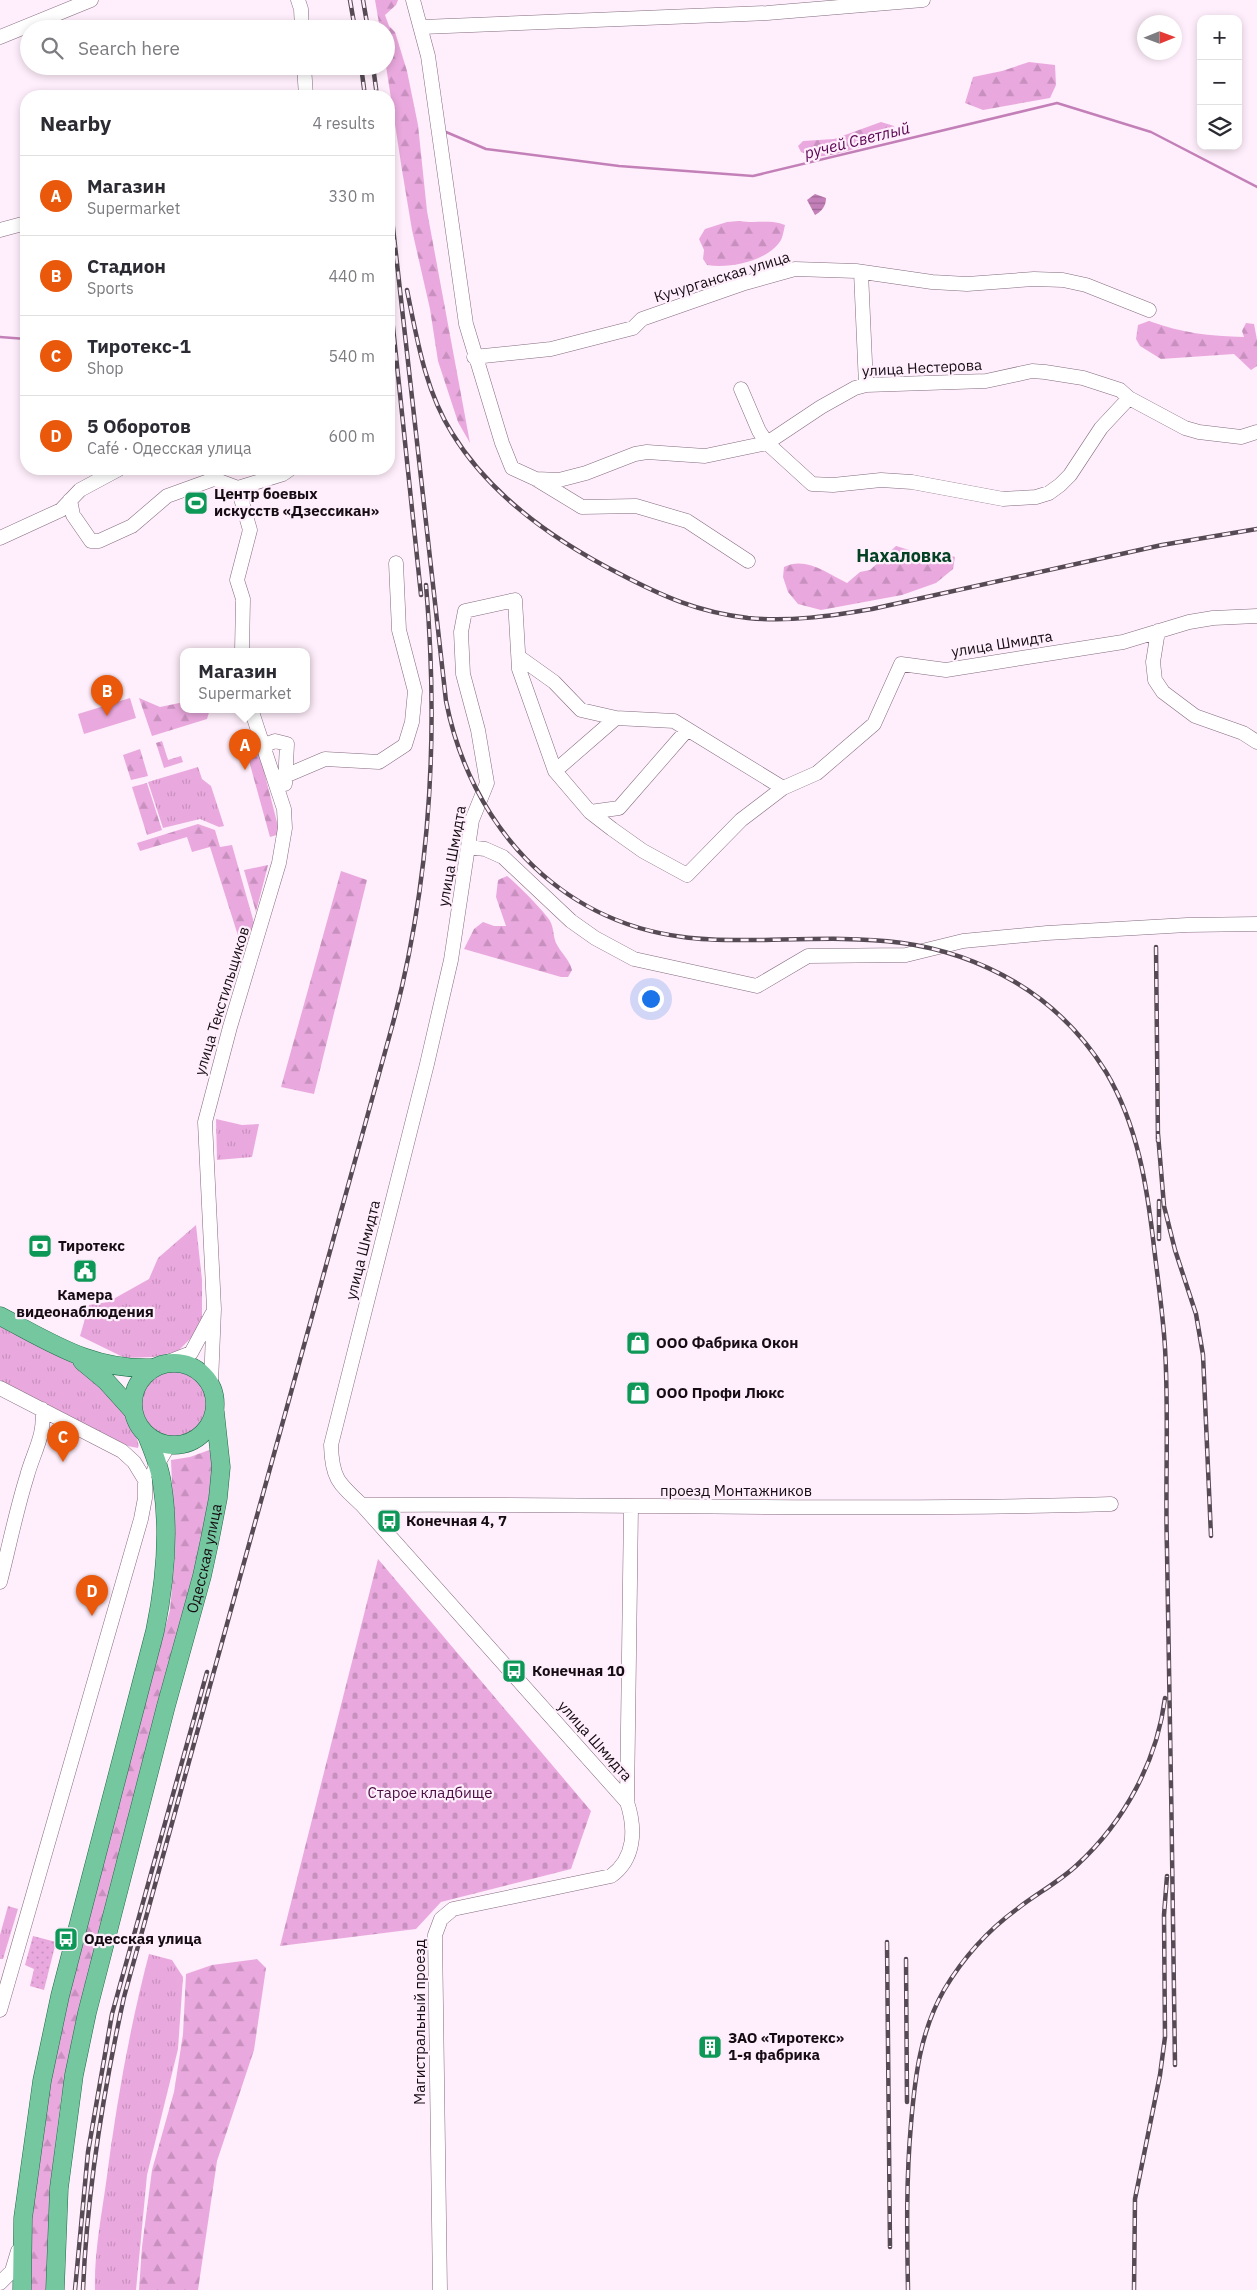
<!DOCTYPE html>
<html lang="en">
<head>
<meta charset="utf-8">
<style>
  body { margin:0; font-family:"IBM Plex Sans",sans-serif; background:#f2f2f3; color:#2b2b33 }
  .controls { position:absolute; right:15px; top:15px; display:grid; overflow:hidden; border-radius:10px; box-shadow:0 2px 8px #0003 }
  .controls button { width:45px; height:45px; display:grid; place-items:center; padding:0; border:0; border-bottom:1px solid #e1e1e2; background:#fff; color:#2b2b33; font:25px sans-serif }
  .compass { position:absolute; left:1137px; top:15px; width:45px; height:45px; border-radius:50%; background:#fff; box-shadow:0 2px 8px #0003; rotate:89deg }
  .you { position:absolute; left:650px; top:998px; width:18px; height:18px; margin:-12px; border:4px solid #fff; border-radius:50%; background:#1a73e8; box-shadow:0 0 0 8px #1a73e833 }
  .badge { display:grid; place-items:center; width:32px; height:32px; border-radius:50%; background:#ea580c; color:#fff; font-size:16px; font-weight:700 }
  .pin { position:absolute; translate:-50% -41px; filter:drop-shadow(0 1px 2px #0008) }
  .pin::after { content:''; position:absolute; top:26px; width:18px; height:15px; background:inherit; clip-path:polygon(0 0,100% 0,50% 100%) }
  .popup { position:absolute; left:180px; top:648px; width:130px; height:65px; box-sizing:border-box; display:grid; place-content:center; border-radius:10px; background:#fff; filter:drop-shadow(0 1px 4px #0005); font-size:16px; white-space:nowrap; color:#7c7c81 }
  .popup b { font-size:19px; color:#2b2b33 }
  .popup::after { content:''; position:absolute; left:50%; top:100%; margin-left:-10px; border:10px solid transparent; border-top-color:#fff }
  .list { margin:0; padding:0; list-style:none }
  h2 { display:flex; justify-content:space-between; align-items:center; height:65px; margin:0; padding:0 20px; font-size:21px }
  h2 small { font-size:16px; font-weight:400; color:#7c7c81 }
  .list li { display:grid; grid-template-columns:32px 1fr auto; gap:15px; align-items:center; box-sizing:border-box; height:80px; padding:0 20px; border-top:1px solid #e1e1e2 }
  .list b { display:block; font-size:19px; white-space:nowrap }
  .list p { margin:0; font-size:16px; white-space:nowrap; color:#7c7c81 }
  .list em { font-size:16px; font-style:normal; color:#7c7c81 }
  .icon { flex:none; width:28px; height:28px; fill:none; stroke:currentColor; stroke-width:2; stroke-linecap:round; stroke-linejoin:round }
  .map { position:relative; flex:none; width:1257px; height:2290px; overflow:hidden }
  .search { position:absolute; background:#fff; box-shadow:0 2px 8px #0003; left:20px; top:20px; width:375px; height:55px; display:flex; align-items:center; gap:12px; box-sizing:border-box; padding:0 18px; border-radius:28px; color:#7c7c81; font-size:19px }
  .panel { position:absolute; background:#fff; box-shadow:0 2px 8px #0003; left:20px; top:90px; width:375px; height:385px; border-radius:20px }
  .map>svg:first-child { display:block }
  .grass { fill:url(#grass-tufts) }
  .forest { fill:url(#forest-firs) }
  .cemetery { fill:url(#cemetery-stones) }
  .park { fill:url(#park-dots) }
  .pitch { fill:#eaa9de }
  .water { fill:url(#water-rules) }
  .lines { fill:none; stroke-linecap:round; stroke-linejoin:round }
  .stream { stroke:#c380b8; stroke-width:2.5 }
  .minor-casing { stroke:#836b7f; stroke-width:15 }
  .major-casing { stroke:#186d45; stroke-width:19 }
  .minor { stroke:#fff; stroke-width:14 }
  .major { stroke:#75c79f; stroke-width:18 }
  .rail-casing { stroke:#564b54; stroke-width:4.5 }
  .rail { stroke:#ffeefb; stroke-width:2.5; stroke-dasharray:8; stroke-linecap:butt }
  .labels { text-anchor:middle; stroke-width:4.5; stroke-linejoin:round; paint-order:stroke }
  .street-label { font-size:15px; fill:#150c14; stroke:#ffeefb }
  .poi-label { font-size:15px; font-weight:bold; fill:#150c14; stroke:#ffeefb; text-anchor:start }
  .park-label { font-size:15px; fill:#490c43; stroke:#ffeefb }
  .water-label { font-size:16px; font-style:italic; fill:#5a0653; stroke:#ffeefb }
  .quarter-label { font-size:18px; font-weight:bold; fill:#024123; stroke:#ffeefb }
</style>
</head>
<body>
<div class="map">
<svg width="1257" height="2290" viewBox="0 0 1257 2290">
  <defs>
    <pattern id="grass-tufts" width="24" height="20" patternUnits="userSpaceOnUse" patternTransform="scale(1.25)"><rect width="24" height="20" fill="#eaa9de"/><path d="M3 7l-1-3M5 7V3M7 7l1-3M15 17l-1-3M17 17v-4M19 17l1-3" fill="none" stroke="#c890be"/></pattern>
    <pattern id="forest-firs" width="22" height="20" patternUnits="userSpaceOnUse" patternTransform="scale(1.25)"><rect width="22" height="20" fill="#eaa9de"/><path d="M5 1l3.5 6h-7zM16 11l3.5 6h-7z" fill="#c890be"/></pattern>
    <pattern id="cemetery-stones" width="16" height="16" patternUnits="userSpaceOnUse" patternTransform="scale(1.25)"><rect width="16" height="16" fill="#eaa9de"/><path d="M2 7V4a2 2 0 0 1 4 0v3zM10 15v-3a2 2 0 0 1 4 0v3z" fill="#c890be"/></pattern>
    <pattern id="park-dots" width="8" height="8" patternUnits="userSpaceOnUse" patternTransform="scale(1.25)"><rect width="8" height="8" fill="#eaa9de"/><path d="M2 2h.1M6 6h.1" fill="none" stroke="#c890be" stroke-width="1.8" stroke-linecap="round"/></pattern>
    <pattern id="water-rules" width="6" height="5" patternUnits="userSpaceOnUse" patternTransform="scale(1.25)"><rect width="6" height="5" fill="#c380b8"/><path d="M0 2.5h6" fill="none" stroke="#9d6794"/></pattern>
  </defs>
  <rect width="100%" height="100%" fill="#ffeefb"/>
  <path class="grass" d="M198,767L202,779L211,786L224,826L219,827L200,819L163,828L148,782Z
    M216,1119L242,1125L259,1124L252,1157L217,1160Z
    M196,1225L202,1280V1317L194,1335L178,1351L154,1357L125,1358L80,1336L89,1305L108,1302L149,1279L158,1258Z
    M0,1323C49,1349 106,1373 131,1427C134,1433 140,1441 138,1448L128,1446L0,1380Z
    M138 1403a36 36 0 1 1 72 0a36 36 0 1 1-72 0Z
    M8,1906L18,1909L3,1959H0V1935Z
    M149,1954L172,1960L183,1977L178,2049L147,2175L136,2290H95C94,2254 101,2219 106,2183C116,2106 129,2030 149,1954Z"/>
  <path class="forest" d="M375,0H398L396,5L385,15L389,26L395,32L407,71L418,125L427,211L470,443L458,422L438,361L430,309L412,230L402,170L386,66V29H380Z
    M1029,62L1055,65L1056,85L1050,98L983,110L965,103L973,77L1002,71Z
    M881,122L894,126L895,135C885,140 834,156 824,156C816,157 809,155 801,152L798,146L803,141L834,139Z
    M740,221C755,224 769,219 785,225C784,229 783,236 781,240C768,261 730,269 707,265L703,259L704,250L699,239L705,229L727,222Z
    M1149,321C1182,333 1209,336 1244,337L1242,331L1246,323L1254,324L1257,340V366L1251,370L1234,354L1161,359L1140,346L1136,339L1138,325Z
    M896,546L926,555L939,552L955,557L953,569L936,583L902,595L821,610L798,604L788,592L783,577L784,567C806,556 828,574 847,583L860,572L870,570Z
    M139,698L160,707L184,702V709H210L207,719L152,736Z
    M255,736L280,834L270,837L243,739Z
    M162,741L168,760L181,756L183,762L164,768L156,743Z
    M140,749L148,776L131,780L123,755Z
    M147,783L162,830L147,835L132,787Z
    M198,824L215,830L220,847L232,845L258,937L240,942L210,847L192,852L187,837L140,851L137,843Z
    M268,865L256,912L244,870Z
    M341,871L367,880L314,1094L281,1087Z
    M507,876C514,881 546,913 550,921C554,928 553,936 556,943C561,953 569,959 572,970L568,977H561L464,949L474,929L483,922L494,926H506L496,897L498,880Z
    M212,1449L217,1467L196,1562L160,1718L82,2001L61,2099L52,2172L46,2290H25L32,2169L84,1925L170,1610L175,1553L171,1460L190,1457Z
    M257,1959L266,1968L254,2050L217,2161L198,2290H139L142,2247L152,2170L174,2092L183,2034L186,1974L212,1965Z"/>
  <path class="cemetery" d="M378,1559L591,1811L571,1869L441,1902L416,1929L280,1946Z"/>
  <path class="park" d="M33,1936L56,1942L44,1990L30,1986L34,1969L25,1965Z"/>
  <path class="pitch" d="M130,698L136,718L84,734L78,714Z"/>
  <path class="water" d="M815,194L826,198C826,206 822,211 815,215L807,200Z"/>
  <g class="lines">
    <path class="stream" d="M446,132L486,149L619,166L753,176L1057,103L1151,132L1257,187
      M0,337L26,339"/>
    <g class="minor-casing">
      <path id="minor" d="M298,0L301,9L302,29
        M413,0L428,56L466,324L502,443L512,468L536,479L582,507L636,506L687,521L748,561
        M422,27L767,13L923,0
        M0,37L91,0
        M304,66L306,96
        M0,230L26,223
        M861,272L866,385
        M474,357L551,349L633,328L642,319L745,283L795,269L856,271L932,282L967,284L1034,279L1063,280L1086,285L1149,310
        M741,389L759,431L767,443L812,484L833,485L881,480L912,482L1003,499L1036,497L1049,493L1060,485L1070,475L1101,428L1129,398
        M536,479L559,480L586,473L635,454L647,452L705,456L767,443L821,407L855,388L866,385L986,381L1032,371L1045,372L1083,378L1120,390L1129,398L1185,428L1199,432L1241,437L1257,432
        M238,488L283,474L290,469
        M70,500L73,515L91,541H99L132,526L167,496L214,479L238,488L250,530L237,580L243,599L242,651
        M0,538L61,510L80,490L119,469
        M1158,631L1153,662L1155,680L1163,692L1195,716L1243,733L1257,742
        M519,657L554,682L581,710L616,718L674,721L783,788
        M263,746L275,741L287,744L285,784
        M555,771L616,718
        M285,776L325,759L379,762L405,745L412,722L415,691L399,630L396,563
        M590,812L619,808L687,730
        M468,847L485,849L503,857L571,921L595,938L634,959L757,986L808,956L906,955L963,941L1047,933L1187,925L1257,924
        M168,1362L191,1353L212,1314
        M211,1383L214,1309L205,1122L230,1027L279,863L285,828L284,809L251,709
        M0,1388L122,1451L134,1462L145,1480V1498L141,1519L0,2010
        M154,1470L169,1445
        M362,1505C612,1503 861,1512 1111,1504
        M0,1582C9,1547 16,1511 27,1476C33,1453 46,1434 42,1409
        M627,1802L362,1505C338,1483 332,1478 331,1445L427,1064L451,960L472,820L487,783L478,730L463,674L461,632L465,611L515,600L519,669L555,771L590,812L612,829L643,851L687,875L741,820L783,788L817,773L874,724L901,664L946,670L1123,642L1189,622L1213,618L1257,616
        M0,2283L12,2271L18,2251
        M440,2290L435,1935L441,1919L453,1909L611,1876C635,1859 636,1829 627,1802L631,1507"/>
    </g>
    <g class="major-casing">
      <g id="major">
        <path d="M0,1316C52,1343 91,1370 152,1368"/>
        <path d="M82,1361L106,1381L133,1411"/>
        <circle cx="174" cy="1404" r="41"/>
        <path d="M22,2290L23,2218L42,2081L60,1996L155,1631C165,1583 170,1532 162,1483C160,1467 153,1451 147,1436"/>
        <path id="s1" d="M55,2290L59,2188L74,2075L87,2013L166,1706L202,1576L210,1539L218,1498L221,1467L215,1412"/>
      </g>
    </g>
    <use href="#minor" class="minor"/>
    <use href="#major" class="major"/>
    <g class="rail-casing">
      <path id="rail" d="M350,0L355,29
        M363,0L368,29
        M361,66L365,96
        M373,66L377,96
        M389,192L446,701C470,823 556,921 683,937C710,941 738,940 765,940C858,938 931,933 1015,982C1052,1004 1083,1035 1106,1072C1138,1126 1147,1186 1154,1247C1158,1281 1163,1314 1165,1348C1169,1415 1165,1483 1167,1550C1170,1722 1173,1893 1175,2065
        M389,289L421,595
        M407,290C417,339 425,390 452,433C491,497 555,541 620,574C664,597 698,612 748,618C790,622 831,616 872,609L1162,545L1257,529
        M1156,947L1158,1141
        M1158,1134L1164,1206L1175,1250L1196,1314L1203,1355L1211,1536
        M1159,1201V1239
        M887,1942L890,2247
        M906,1959L907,2102
        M75,2290L88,2152L112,2014L207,1672
        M83,2290C87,2191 103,2093 124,1997L390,1034C431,886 439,737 426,585
        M908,2290C907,2234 906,2180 911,2124C915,2077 920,2032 944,1990C963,1958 987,1931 1017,1909C1036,1894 1059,1882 1077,1865C1125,1821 1157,1761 1165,1698
        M1134,2290L1135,2199L1160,2075L1165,2037L1164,1915L1167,1876"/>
    </g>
    <use href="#rail" class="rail"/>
  </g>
  <defs>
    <g id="stadium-square" transform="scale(1.25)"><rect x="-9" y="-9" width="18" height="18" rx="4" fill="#0e9858" stroke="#ffeefb"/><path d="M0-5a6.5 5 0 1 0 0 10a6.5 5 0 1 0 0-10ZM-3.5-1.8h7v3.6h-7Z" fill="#fff"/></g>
    <g id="bank-square" transform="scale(1.25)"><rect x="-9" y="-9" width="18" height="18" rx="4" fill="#0e9858" stroke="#ffeefb"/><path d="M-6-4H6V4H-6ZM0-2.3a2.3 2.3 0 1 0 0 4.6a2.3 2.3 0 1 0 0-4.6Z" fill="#fff"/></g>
    <g id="civic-square" transform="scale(1.25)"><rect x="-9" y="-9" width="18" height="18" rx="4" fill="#0e9858" stroke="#ffeefb"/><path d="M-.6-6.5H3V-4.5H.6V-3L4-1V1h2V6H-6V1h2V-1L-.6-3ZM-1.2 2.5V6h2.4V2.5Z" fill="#fff"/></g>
    <g id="shop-square" transform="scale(1.25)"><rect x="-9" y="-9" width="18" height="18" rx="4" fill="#0e9858" stroke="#ffeefb"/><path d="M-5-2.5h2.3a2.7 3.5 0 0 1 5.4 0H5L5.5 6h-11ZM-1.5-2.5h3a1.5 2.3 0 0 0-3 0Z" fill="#fff"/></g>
    <g id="bus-square" transform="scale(1.25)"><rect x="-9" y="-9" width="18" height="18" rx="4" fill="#0e9858" stroke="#ffeefb"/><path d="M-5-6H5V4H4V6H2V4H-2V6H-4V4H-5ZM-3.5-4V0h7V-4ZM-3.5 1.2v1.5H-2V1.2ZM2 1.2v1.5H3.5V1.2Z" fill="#fff"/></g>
    <g id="building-square" transform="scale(1.25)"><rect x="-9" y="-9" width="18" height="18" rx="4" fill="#0e9858" stroke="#ffeefb"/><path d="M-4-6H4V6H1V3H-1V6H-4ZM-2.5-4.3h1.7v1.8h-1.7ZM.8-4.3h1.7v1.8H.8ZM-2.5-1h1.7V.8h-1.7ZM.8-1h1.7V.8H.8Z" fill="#fff"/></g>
  </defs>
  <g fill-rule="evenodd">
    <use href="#stadium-square" x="196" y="503"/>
    <use href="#bank-square" x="40" y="1246"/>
    <use href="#civic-square" x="85" y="1271"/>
    <use href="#shop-square" x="638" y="1343"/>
    <use href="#shop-square" x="638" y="1393"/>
    <use href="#bus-square" x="389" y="1521"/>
    <use href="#bus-square" x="514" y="1671"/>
    <use href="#bus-square" x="66" y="1939"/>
    <use href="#building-square" x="710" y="2047"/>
  </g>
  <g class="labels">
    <g class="street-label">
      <text transform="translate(722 277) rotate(-17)" y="5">Кучурганская улица</text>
      <text transform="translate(922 368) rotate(-3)" y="5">улица Нестерова</text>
      <text transform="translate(1002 644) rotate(-9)" y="5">улица Шмидта</text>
      <text transform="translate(452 856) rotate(-80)" y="5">улица Шмидта</text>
      <text transform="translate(222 1001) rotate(-73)" y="5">улица Текстильщиков</text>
      <text transform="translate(363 1250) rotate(-76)" y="5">улица Шмидта</text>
      <text x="736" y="1496">проезд Монтажников</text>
      <text dy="5" stroke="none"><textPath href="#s1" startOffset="749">Одесская улица</textPath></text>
      <text transform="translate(595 1741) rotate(48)" y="5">улица Шмидта</text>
      <text transform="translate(420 2022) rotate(-90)" y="5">Магистральный проезд</text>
    </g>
    <g class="poi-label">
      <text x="214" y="499">Центр боевых<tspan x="214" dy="17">искусств «Дзессикан»</tspan></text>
      <text x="58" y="1251">Тиротекс</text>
      <text x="85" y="1300" text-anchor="middle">Камера<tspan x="85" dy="17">видеонаблюдения</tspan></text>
      <text x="656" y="1348">ООО Фабрика Окон</text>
      <text x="656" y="1398">ООО Профи Люкс</text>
      <text x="406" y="1526">Конечная 4, 7</text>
      <text x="532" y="1676">Конечная 10</text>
      <text x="84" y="1944">Одесская улица</text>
      <text x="728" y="2043">ЗАО «Тиротекс»<tspan x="728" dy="17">1-я фабрика</tspan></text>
    </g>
    <g class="park-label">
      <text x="430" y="1798">Старое кладбище</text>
    </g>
    <g class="water-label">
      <text transform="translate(857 140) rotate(-14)" y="6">ручей Светлый</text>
    </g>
    <g class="quarter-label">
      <text x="904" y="562">Нахаловка</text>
    </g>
  </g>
</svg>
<div class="controls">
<button>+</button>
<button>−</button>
<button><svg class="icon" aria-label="layers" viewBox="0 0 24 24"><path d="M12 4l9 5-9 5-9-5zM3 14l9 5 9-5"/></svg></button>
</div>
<svg class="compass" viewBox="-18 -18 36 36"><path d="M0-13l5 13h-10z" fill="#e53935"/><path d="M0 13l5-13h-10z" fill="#7c7c81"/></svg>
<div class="you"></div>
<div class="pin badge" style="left:245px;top:770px">A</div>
<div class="popup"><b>Магазин</b>Supermarket</div>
<div class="pin badge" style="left:107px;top:716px">B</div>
<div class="pin badge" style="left:63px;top:1462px">C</div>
<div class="pin badge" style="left:92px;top:1616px">D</div>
<div class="search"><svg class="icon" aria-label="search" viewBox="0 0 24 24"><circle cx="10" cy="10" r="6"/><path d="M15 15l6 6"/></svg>Search here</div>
<section class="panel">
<h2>Nearby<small>4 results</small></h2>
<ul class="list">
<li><span class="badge">A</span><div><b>Магазин</b><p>Supermarket</p></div><em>330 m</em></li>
<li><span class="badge">B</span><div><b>Стадион</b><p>Sports</p></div><em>440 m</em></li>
<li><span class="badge">C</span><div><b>Тиротекс-1</b><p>Shop</p></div><em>540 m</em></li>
<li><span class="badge">D</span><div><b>5 Оборотов</b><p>Café · Одесская улица</p></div><em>600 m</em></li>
</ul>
</section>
</div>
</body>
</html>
